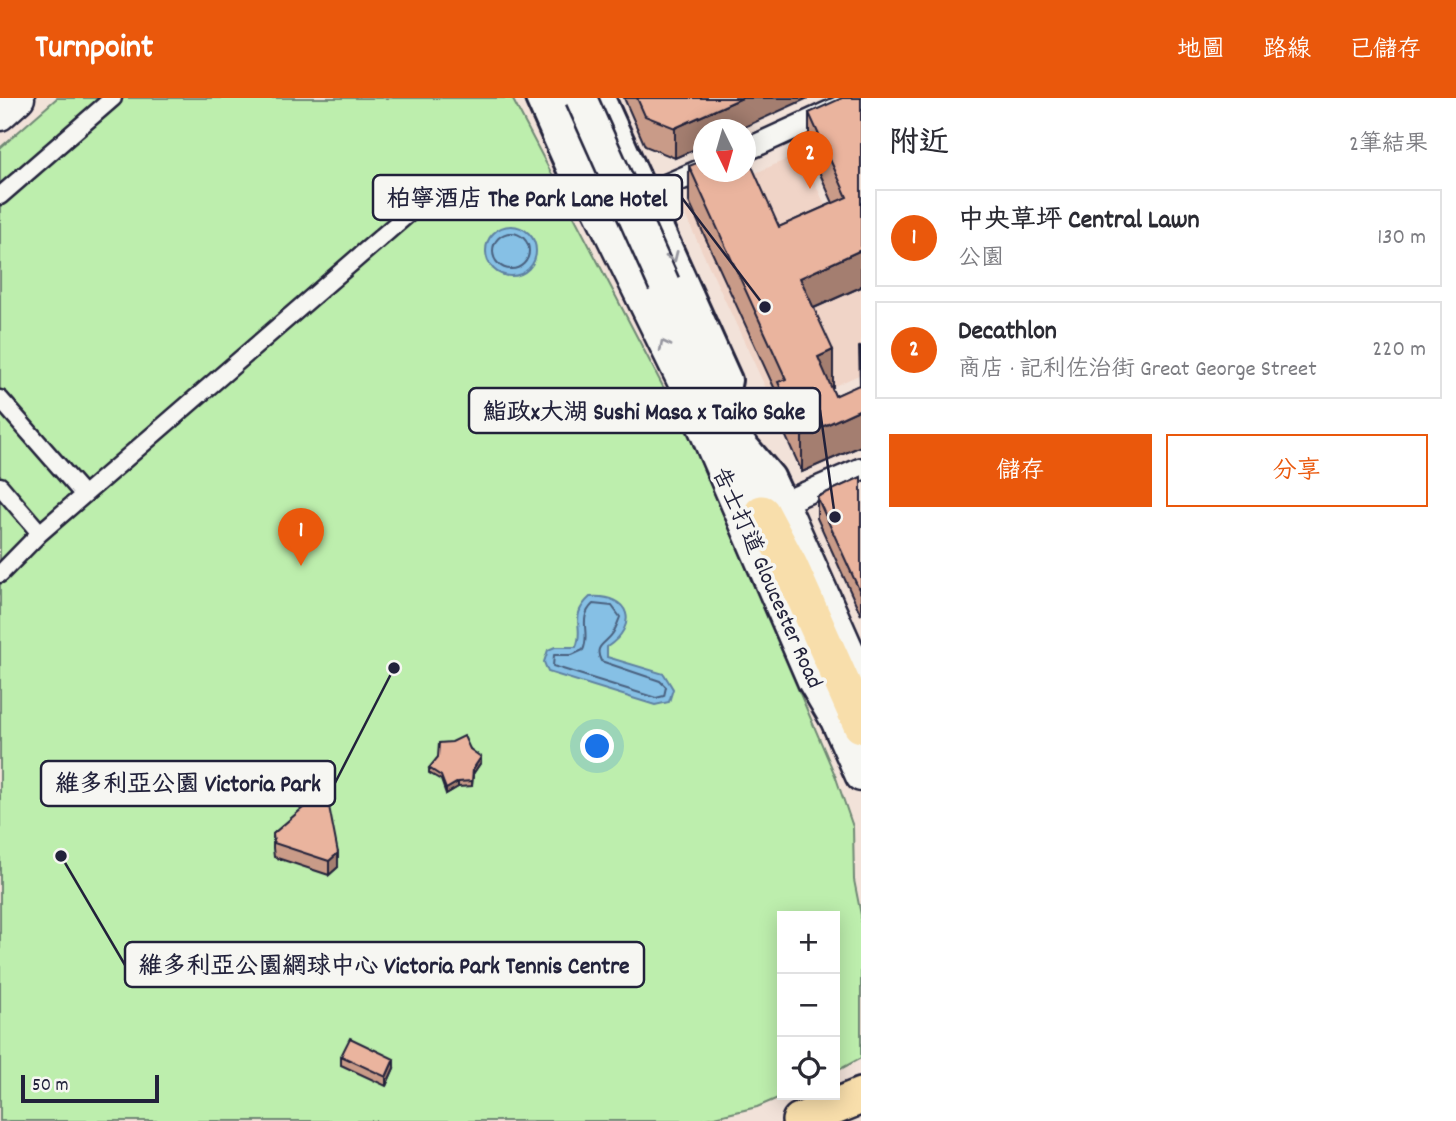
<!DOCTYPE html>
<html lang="zh-TW">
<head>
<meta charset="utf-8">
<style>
  body { margin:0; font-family:Dekko,"LXGW WenKai TC",sans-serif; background:#f2f2f3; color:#2b2b33 }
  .controls { position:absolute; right:21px; bottom:21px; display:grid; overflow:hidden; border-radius:0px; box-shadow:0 4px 18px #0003 }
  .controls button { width:63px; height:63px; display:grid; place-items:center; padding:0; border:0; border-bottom:2px solid #e1e1e2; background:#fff; color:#2b2b33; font:35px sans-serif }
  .compass { position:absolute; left:693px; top:21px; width:63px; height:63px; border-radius:50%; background:#fff; box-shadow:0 4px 18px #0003; rotate:175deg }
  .scale { position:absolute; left:21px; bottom:18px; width:138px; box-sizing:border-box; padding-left:7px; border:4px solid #22223b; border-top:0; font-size:19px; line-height:24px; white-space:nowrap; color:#22223b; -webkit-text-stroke:5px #f6f6f2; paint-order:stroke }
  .you { position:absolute; left:598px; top:649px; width:24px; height:24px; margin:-18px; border:5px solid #fff; border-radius:50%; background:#1a73e8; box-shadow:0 0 0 10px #1a73e833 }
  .badge { display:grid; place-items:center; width:46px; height:46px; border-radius:50%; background:#ea580c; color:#fff; font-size:23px; font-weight:700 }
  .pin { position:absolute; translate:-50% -58px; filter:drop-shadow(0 2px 4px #0008) }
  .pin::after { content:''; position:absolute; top:37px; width:24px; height:21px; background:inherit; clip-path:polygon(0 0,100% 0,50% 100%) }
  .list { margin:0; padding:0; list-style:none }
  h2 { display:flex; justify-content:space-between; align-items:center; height:91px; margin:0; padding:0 28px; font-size:30px }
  h2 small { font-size:23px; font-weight:400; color:#7c7c81 }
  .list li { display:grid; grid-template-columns:46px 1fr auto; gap:21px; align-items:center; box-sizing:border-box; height:98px; margin:0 14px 14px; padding:0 14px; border:2px solid #e1e1e2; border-radius:0px }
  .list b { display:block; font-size:26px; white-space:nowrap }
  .list p { margin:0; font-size:23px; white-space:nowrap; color:#7c7c81 }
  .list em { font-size:23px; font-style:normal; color:#7c7c81 }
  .actions { display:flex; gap:14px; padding:21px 28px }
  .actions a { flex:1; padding:16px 0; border:2px solid #ea580c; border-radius:0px; text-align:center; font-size:24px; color:#ea580c }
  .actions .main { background:#ea580c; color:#fff }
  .icon { flex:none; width:38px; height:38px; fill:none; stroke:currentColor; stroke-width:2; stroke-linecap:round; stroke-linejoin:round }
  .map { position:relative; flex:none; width:861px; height:1023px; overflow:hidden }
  header { display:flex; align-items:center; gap:42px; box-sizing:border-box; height:98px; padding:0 35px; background:#ea580c; color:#fff }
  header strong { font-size:33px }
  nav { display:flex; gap:38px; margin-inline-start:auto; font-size:24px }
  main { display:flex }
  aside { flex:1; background:#fff }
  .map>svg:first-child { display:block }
  .built { fill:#f0d4c7 }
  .green { fill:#bdeead; stroke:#708874; stroke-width:2 }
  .water { fill:#86c0e5; stroke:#5e81a1; stroke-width:2 }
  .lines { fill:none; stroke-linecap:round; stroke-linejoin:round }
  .shore { stroke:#4a617f; stroke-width:2 }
  .pedestrian-casing { stroke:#22223b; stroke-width:21 }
  .minor-casing { stroke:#22223b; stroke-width:26 }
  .tertiary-casing { stroke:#22223b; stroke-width:32 }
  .secondary-casing { stroke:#22223b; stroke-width:35 }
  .trunk-casing { stroke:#22223b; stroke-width:40 }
  .pedestrian { stroke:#f6f6f2; stroke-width:16 }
  .minor { stroke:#f6f6f2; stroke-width:21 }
  .tertiary { stroke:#f6f6f2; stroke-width:26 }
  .secondary { stroke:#f6f6f2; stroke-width:30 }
  .trunk { stroke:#f8deab; stroke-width:35 }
  .secondary-bridge-casing { stroke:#22223b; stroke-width:35; stroke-linecap:butt }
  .secondary-bridge { stroke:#f6f6f2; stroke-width:30 }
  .wall { fill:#c99b88; stroke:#22223b; stroke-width:2 }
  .shaded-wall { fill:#a47e6f; stroke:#22223b; stroke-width:2 }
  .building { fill:#eab49e; stroke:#22223b; stroke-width:2 }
  .oneway { stroke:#9797a0 }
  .labels { text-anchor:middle; stroke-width:7; stroke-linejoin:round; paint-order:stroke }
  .street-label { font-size:23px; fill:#22223b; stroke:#f6f6f2 }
  .leader { fill:none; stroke:#22223b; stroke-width:2.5 }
  .callout-dot { fill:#22223b; stroke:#f6f6f2; stroke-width:2.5 }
  .callout { fill:#f6f6f2; stroke:#22223b; stroke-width:2.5 }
  .callout-label { font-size:24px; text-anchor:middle; font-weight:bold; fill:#22223b }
</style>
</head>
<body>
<header>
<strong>Turnpoint</strong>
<nav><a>地圖</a><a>路線</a><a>已儲存</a></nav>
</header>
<main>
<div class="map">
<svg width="861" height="1023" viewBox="0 0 861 1023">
  <rect width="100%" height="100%" fill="#f2e2d9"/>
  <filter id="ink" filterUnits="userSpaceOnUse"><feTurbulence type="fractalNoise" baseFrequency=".0143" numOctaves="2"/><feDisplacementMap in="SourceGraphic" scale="14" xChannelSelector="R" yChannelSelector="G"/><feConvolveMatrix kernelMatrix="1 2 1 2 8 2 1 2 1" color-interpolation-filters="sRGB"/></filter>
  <g filter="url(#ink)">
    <path class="built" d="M801,55L861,184V276L777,314L681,108Z"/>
    <path class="green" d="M57,0H512L691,342L835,677L853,729L854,782L861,817V960L835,974V818H782V997H785L757,1009L698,1023H0V50Z"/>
    <path class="water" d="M486 153a25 25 0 1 1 50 0a25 25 0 1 1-50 0Z
      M590,499C631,496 639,528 607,549V559L664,576L673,591L669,604L655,607L548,574L544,564L548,552L555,549H576C585,530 568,519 590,499Z"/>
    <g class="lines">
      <path class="shore" d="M493 153a18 18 0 1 1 36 0a18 18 0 1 1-36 0Z
        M593,506L612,508L620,519C618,524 616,530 613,535C606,546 593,547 601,563L660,583L666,589L664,598L656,600L553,568L554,557H572L583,552C591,536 577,521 593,506Z"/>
      <g class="pedestrian-casing">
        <path id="pedestrian" d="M0,98L113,0
          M0,301L84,397
          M0,388L40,435
          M0,476L40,435L431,96"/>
      </g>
      <g class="minor-casing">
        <path id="minor" d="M746,52L860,0
          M631,98L644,97L704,71
          M783,405L861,371"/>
      </g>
      <g class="tertiary-casing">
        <path id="tertiary" d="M539,0L571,72L588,90
          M601,0L728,282L724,302
          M737,339L771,379L783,405"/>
      </g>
      <g class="secondary-casing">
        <path id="secondary" d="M560,0L588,65V90L689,296L813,583L836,622L861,678
          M0,17L19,0
          M664,186L709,290C738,314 738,352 746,386C749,396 756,406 762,415L783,405L861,581"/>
      </g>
      <g class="trunk-casing">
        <path id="trunk" d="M762,415L790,468L861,627
          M800,1023L861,998"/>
      </g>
      <use href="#pedestrian" class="pedestrian"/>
      <use href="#minor" class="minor"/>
      <use href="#tertiary" class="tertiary"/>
      <use href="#secondary" class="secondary"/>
      <use href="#trunk" class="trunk"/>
      <g class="secondary-bridge-casing">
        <path id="secondary-bridge" d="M581,0L664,186"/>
      </g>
      <use href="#secondary-bridge" class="secondary-bridge"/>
    </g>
    <path class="wall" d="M624,0H808L704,32V47L675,60L645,48Z
      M861,0V189L814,210L833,289H831L835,298L860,287L859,249L861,248V348L802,374L778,321V298L689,104V68L779,129L833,105L809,51V15Z
      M861,379V517L817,420V399Z
      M470,651L481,664L473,676L472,688L458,689L446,696L441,682L429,675V670Z
      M319,696L338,769L329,777L274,759L273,750V736Z
      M341,958L394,970L386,988L341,967Z"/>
    <path class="shaded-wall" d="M742,0H808L738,32H704V47L675,60V30Z
      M861,152V189L800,216V180Z
      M833,252V289L818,296V259Z
      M861,311V348L802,374V338Z
      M481,659V664L473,676L472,688L473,671Z
      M458,684V689L446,696V691Z
      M338,755V769L329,777V763Z
      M394,961V970L386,988V979Z"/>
    <path class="building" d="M637,0H742L675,30L645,18Z
      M842,0H861V152L800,180L833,252L818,259L835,298L861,286V311L802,338L778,284L786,281L689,68L704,62V74H746V55L779,129L847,99L809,15Z
      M861,379V496L817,399Z
      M464,638L470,651L481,659L473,671L472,683L458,684L446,691L441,678L429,670L438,659L439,645L452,644Z
      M319,696L327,698L338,755L329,763L274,745L273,736Z
      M350,940L394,961L386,979L341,958Z"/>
    <defs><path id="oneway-chevron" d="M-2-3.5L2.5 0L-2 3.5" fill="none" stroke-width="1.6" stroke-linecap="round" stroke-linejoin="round" transform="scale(1.75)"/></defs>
    <g class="oneway">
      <use href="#oneway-chevron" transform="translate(673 159) rotate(66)"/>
      <use href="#oneway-chevron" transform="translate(664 247) rotate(-117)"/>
    </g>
  </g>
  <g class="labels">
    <g class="street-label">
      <text transform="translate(769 479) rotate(66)" y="8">告士打道 Gloucester Road</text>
    </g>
  </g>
  <path class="leader" d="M765 209L682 100M835 419L820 312M394 570L335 685M61 758L125 867"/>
  <g class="callout-dot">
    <circle cx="765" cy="209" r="7"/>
    <circle cx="835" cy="419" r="7"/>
    <circle cx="394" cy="570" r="7"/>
    <circle cx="61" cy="758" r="7"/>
  </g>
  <g class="callout">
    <rect x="373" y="77" width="309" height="45" rx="7"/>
    <rect x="469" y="290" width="351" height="45" rx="7"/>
    <rect x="41" y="663" width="294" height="45" rx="7"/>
    <rect x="125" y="844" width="519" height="45" rx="7"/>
  </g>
  <g class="callout-label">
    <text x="527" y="108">柏寧酒店 The Park Lane Hotel</text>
    <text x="644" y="321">鮨政x大湖 Sushi Masa x Taiko Sake</text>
    <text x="188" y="693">維多利亞公園 Victoria Park</text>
    <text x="384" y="875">維多利亞公園網球中心 Victoria Park Tennis Centre</text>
  </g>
</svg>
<div class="controls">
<button>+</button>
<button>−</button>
<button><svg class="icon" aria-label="locate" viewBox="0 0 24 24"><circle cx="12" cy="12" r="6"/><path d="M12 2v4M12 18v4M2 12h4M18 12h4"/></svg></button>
</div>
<svg class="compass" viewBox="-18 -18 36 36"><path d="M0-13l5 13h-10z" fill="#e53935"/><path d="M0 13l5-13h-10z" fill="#7c7c81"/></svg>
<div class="scale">50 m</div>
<div class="you"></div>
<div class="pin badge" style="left:301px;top:468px">1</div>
<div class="pin badge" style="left:810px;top:91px">2</div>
</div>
<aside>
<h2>附近<small>2筆結果</small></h2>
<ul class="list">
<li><span class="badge">1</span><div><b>中央草坪 Central Lawn</b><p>公園</p></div><em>130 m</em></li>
<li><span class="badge">2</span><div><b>Decathlon</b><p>商店 · 記利佐治街 Great George Street</p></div><em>220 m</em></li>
</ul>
<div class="actions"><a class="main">儲存</a><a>分享</a></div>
</aside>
</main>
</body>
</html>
